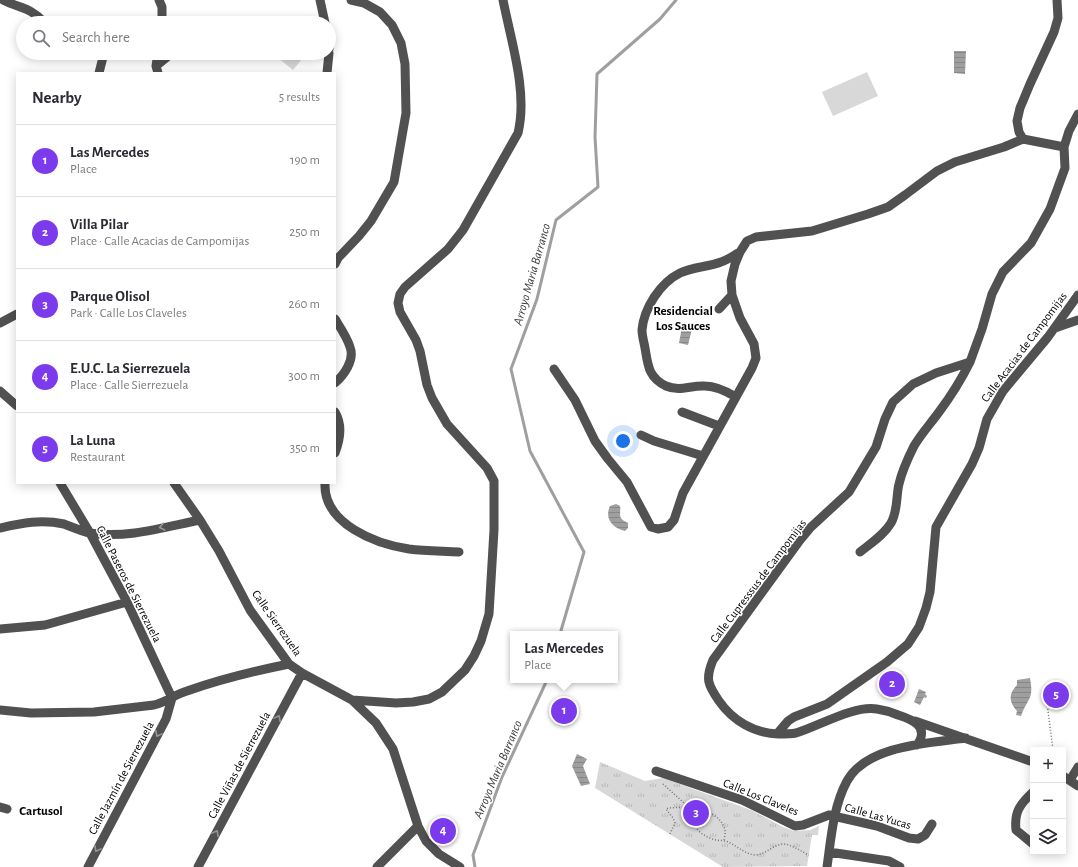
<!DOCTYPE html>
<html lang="en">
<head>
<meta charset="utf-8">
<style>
  body { margin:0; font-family:"Alegreya Sans",sans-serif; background:#f7f7f7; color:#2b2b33 }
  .controls { position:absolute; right:12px; bottom:12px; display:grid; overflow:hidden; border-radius:0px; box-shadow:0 2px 10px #0003 }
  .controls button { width:36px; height:36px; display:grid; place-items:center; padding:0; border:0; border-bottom:1px solid #e1e1e2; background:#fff; color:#2b2b33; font:20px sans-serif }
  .you { position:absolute; left:623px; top:441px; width:14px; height:14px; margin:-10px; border:3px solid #fff; border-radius:50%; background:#1a73e8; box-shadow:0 0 0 6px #1a73e833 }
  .badge { display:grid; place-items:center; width:26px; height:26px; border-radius:50%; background:#7c3aed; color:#fff; font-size:13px; font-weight:700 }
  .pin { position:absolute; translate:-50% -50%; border:2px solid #fff; box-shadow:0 1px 4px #0006 }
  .popup { position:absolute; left:510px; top:631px; width:108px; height:52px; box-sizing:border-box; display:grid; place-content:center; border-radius:0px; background:#fff; filter:drop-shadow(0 1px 3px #0005); font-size:13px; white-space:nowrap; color:#7c7c81 }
  .popup b { font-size:15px; color:#2b2b33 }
  .popup::after { content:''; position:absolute; left:50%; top:100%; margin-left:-8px; border:8px solid transparent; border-top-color:#fff }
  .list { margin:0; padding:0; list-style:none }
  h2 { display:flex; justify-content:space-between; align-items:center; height:52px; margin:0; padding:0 16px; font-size:17px }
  h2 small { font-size:13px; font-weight:400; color:#7c7c81 }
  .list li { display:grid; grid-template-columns:26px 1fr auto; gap:12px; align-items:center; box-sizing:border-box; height:72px; padding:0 16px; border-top:1px solid #e1e1e2 }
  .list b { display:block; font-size:15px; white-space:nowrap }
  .list p { margin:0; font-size:13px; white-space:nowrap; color:#7c7c81 }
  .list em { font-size:13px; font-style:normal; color:#7c7c81 }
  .icon { flex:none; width:22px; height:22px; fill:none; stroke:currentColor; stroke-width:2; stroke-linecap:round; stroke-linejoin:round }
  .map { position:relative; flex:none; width:1078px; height:867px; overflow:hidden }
  .search { position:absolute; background:#fff; box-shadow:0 2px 10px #0003; left:16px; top:16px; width:320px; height:44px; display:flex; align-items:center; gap:10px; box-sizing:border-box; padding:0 14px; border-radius:22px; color:#7c7c81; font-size:15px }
  .panel { position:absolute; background:#fff; box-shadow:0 2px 10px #0003; left:16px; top:72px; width:320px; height:412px; border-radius:0px }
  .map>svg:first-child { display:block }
  .grass { fill:url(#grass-tufts) }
  .pitch { fill:#d8d8d8 }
  .water { fill:url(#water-rules) }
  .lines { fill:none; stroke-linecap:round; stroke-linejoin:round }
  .stream { stroke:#9f9f9f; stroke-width:3 }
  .path { stroke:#737373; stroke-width:1.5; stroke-dasharray:1 2; stroke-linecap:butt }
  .minor { stroke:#515151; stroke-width:9 }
  .oneway { stroke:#979797 }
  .labels { text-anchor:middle; stroke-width:3; stroke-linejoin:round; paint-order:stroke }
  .street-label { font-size:12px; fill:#000; stroke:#fff }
  .water-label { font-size:13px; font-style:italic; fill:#404040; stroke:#fff }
  .neighbourhood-label { font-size:13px; font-weight:bold; fill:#000; stroke:#fff }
</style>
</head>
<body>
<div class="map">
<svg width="1078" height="867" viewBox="0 0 1078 867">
  <defs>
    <pattern id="grass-tufts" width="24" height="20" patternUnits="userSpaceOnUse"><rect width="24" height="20" fill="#d8d8d8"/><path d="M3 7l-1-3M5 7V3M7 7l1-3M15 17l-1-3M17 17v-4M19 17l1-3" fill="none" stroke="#b8b8b8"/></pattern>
    <pattern id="water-rules" width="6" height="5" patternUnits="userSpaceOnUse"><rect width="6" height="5" fill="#9f9f9f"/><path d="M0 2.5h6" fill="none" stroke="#878787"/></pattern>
  </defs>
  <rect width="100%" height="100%" fill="#fff"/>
  <path class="grass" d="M600,762L645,781L663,778L751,810L783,827L794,831L810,830L819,826L818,835H812L807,866L723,867L595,788Z"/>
  <path class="pitch" d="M272,53H307L293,70Z
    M867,72L878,96L833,116L822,92Z"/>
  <path class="water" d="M954,51H966L965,74L954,73Z
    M682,327L692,329L688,345L679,343Z
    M616,504L620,506C621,510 619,515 621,518C622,520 626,522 628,523V528L625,531C613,528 604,519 610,506Z
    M1030,678C1034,700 1028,697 1021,716L1016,715L1017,711C1009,702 1008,694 1017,685V680Z
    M919,689L926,692L925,694L927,696L926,698L924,697L920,705L914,702Z
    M577,754L587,759L583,766L590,784L581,786L572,766Z"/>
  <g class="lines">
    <path class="stream" d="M560,634L584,552L530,451L511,369L537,299L556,220L598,187L595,137L597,74L660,19L676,0
      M475,867L473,855L502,777L547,680"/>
    <path class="path" d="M1047,703L1053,750
      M663,784L694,812
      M670,834L675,823L673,818L666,809L668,808L688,807
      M724,840C725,836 726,831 724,827C720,816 705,809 695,811C685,824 703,837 716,840C720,841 724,840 728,842C737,846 745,854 755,855C766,855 773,844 784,844C793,845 800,851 809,855"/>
    <path class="minor" d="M3,0C21,9 30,7 45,23
      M159,0L162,7V23
      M320,0L325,23
      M211,23L213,22
      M329,42V49
      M156,66L172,53
      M99,73L104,53
      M158,73L156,66L158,53
      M327,73L329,53
      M1023,139L1019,132L1017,121L1020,108L1030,84L1054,32L1058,18L1057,0
      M740,252C734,255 728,260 721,262C708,267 692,267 680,273C660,283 644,308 642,330C642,336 644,342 645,348C648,365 648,377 666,386C680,392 691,385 705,386C716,386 726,391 736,397L752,368L756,358L754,344L740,318L732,295L731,281L735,264L740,252L747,241L756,237L812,231L868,214L888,207L905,195L937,171L955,162L1004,147L1023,139L1064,147
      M335,264L338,258L359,236L371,221L394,182L406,113L405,64L401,43L392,25L380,12L364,3L351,0
      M719,309L732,295
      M335,319C340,327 347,337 350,347C355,360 344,375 335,383
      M0,323L17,314
      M1055,328L1078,320
      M554,369L575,400L595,441L608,459L627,482L651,527L658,529L668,527L674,520L683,493L736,397
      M0,391L17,406
      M335,412C343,425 340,440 335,453
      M682,412L719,426
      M641,435L654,441L703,456
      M60,483L90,533L127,602L172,698L166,719L88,867
      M174,483L200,520L219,551L250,610L289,664L302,673L352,700L376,723L393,749L418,826L426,841L439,854L460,867
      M325,483C323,524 376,544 409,549C426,551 442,551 459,552
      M0,528C22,523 41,519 64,524C72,527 81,531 90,533C126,539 165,527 200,520
      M860,552C871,543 884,535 891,523C898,511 896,496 899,484C902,471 908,458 914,446C921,434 931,423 939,412C951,396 961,380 970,362
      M0,629L45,625L127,602
      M352,700L396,703L413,702L429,699L442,692L465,670L474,656L481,641L489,614L494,530V481L487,468L447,424L432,398L427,385L420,351L416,340L400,312L398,303L400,294L405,287L448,249L463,230L518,133C528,92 511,41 503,0
      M0,710L31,713L94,712L154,705C166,702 176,694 187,691C221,679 254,671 289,664
      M915,721L1033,762
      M777,734L788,721L794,717L827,704L887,662L908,644L919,627L926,608L930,592L936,527L972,464L979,448L987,419L1003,391L1048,337L1078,295
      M917,745C922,738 924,730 917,724C911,719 904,717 898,715C891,712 884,710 877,709C854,705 819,726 796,733C791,734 784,734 778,734C754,733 733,721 719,701C708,685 705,679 713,660L800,540L810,528L849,492L876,447L885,419L893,402L913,384L936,373L970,362L982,329L992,294L1003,272L1031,243L1050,209L1065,168L1064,147L1069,131L1078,114
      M656,771L742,800L795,826L803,825L829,815L877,826L909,838L918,839L925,835L932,824
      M1063,776L1078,786
      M1070,780L1078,767
      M1033,792C1020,804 1014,812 1016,830L1033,844
      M0,807L7,809
      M829,852L889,861L900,867
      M198,867L302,673
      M377,867L418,826
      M827,867C831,839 833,807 847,781C867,745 930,743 966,738"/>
  </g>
  <defs><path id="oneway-chevron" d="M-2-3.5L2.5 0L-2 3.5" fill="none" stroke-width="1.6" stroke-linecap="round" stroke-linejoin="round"/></defs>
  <g class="oneway">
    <use href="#oneway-chevron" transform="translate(162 527) rotate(169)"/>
    <use href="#oneway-chevron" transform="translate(278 718) rotate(-62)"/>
    <use href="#oneway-chevron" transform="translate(158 734) rotate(118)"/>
    <use href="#oneway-chevron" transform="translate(216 833) rotate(-62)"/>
    <use href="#oneway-chevron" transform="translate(97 849) rotate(118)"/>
  </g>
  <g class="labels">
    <g class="street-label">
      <text transform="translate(1024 347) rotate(-53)" y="4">Calle Acacias de Campomijas</text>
      <text transform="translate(758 581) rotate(-53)" y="4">Calle Cupresssus de Campomijas</text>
      <text transform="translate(129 584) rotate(63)" y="4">Calle Paseros de Sierrezuela</text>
      <text transform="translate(277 623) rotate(55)" y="4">Calle Sierrezuela</text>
      <text transform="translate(239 765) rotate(-62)" y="4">Calle Viñas de Sierrezuela</text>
      <text transform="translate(121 778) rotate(-62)" y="4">Calle Jazmín de Sierrezuela</text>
      <text transform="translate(761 797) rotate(22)" y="4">Calle Los Claveles</text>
      <text transform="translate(878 816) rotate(16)" y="4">Calle Las Yucas</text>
    </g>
    <g class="water-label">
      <text transform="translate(531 274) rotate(-74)" y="5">Arroyo Maria Barranco</text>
      <text transform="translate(497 769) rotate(-67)" y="5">Arroyo Maria Barranco</text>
    </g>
    <g class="neighbourhood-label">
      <text x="683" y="315">Residencial<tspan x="683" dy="15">Los Sauces</tspan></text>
      <text x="41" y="815">Cartusol</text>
    </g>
  </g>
</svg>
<div class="controls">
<button>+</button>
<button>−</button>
<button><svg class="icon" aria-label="layers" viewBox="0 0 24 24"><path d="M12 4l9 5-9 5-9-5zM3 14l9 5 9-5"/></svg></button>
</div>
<div class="you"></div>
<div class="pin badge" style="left:564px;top:711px">1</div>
<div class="popup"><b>Las Mercedes</b>Place</div>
<div class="pin badge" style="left:892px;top:684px">2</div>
<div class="pin badge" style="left:696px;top:813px">3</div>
<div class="pin badge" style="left:443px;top:831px">4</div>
<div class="pin badge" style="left:1056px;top:695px">5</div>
<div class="search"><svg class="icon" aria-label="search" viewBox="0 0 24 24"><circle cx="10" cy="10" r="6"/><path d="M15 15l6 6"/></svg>Search here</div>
<section class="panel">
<h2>Nearby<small>5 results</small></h2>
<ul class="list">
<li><span class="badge">1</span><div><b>Las Mercedes</b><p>Place</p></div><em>190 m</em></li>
<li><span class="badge">2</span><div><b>Villa Pilar</b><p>Place · Calle Acacias de Campomijas</p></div><em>250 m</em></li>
<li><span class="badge">3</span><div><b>Parque Olisol</b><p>Park · Calle Los Claveles</p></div><em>260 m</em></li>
<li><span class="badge">4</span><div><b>E.U.C. La Sierrezuela</b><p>Place · Calle Sierrezuela</p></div><em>300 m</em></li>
<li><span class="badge">5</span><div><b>La Luna</b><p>Restaurant</p></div><em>350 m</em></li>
</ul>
</section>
</div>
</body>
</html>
